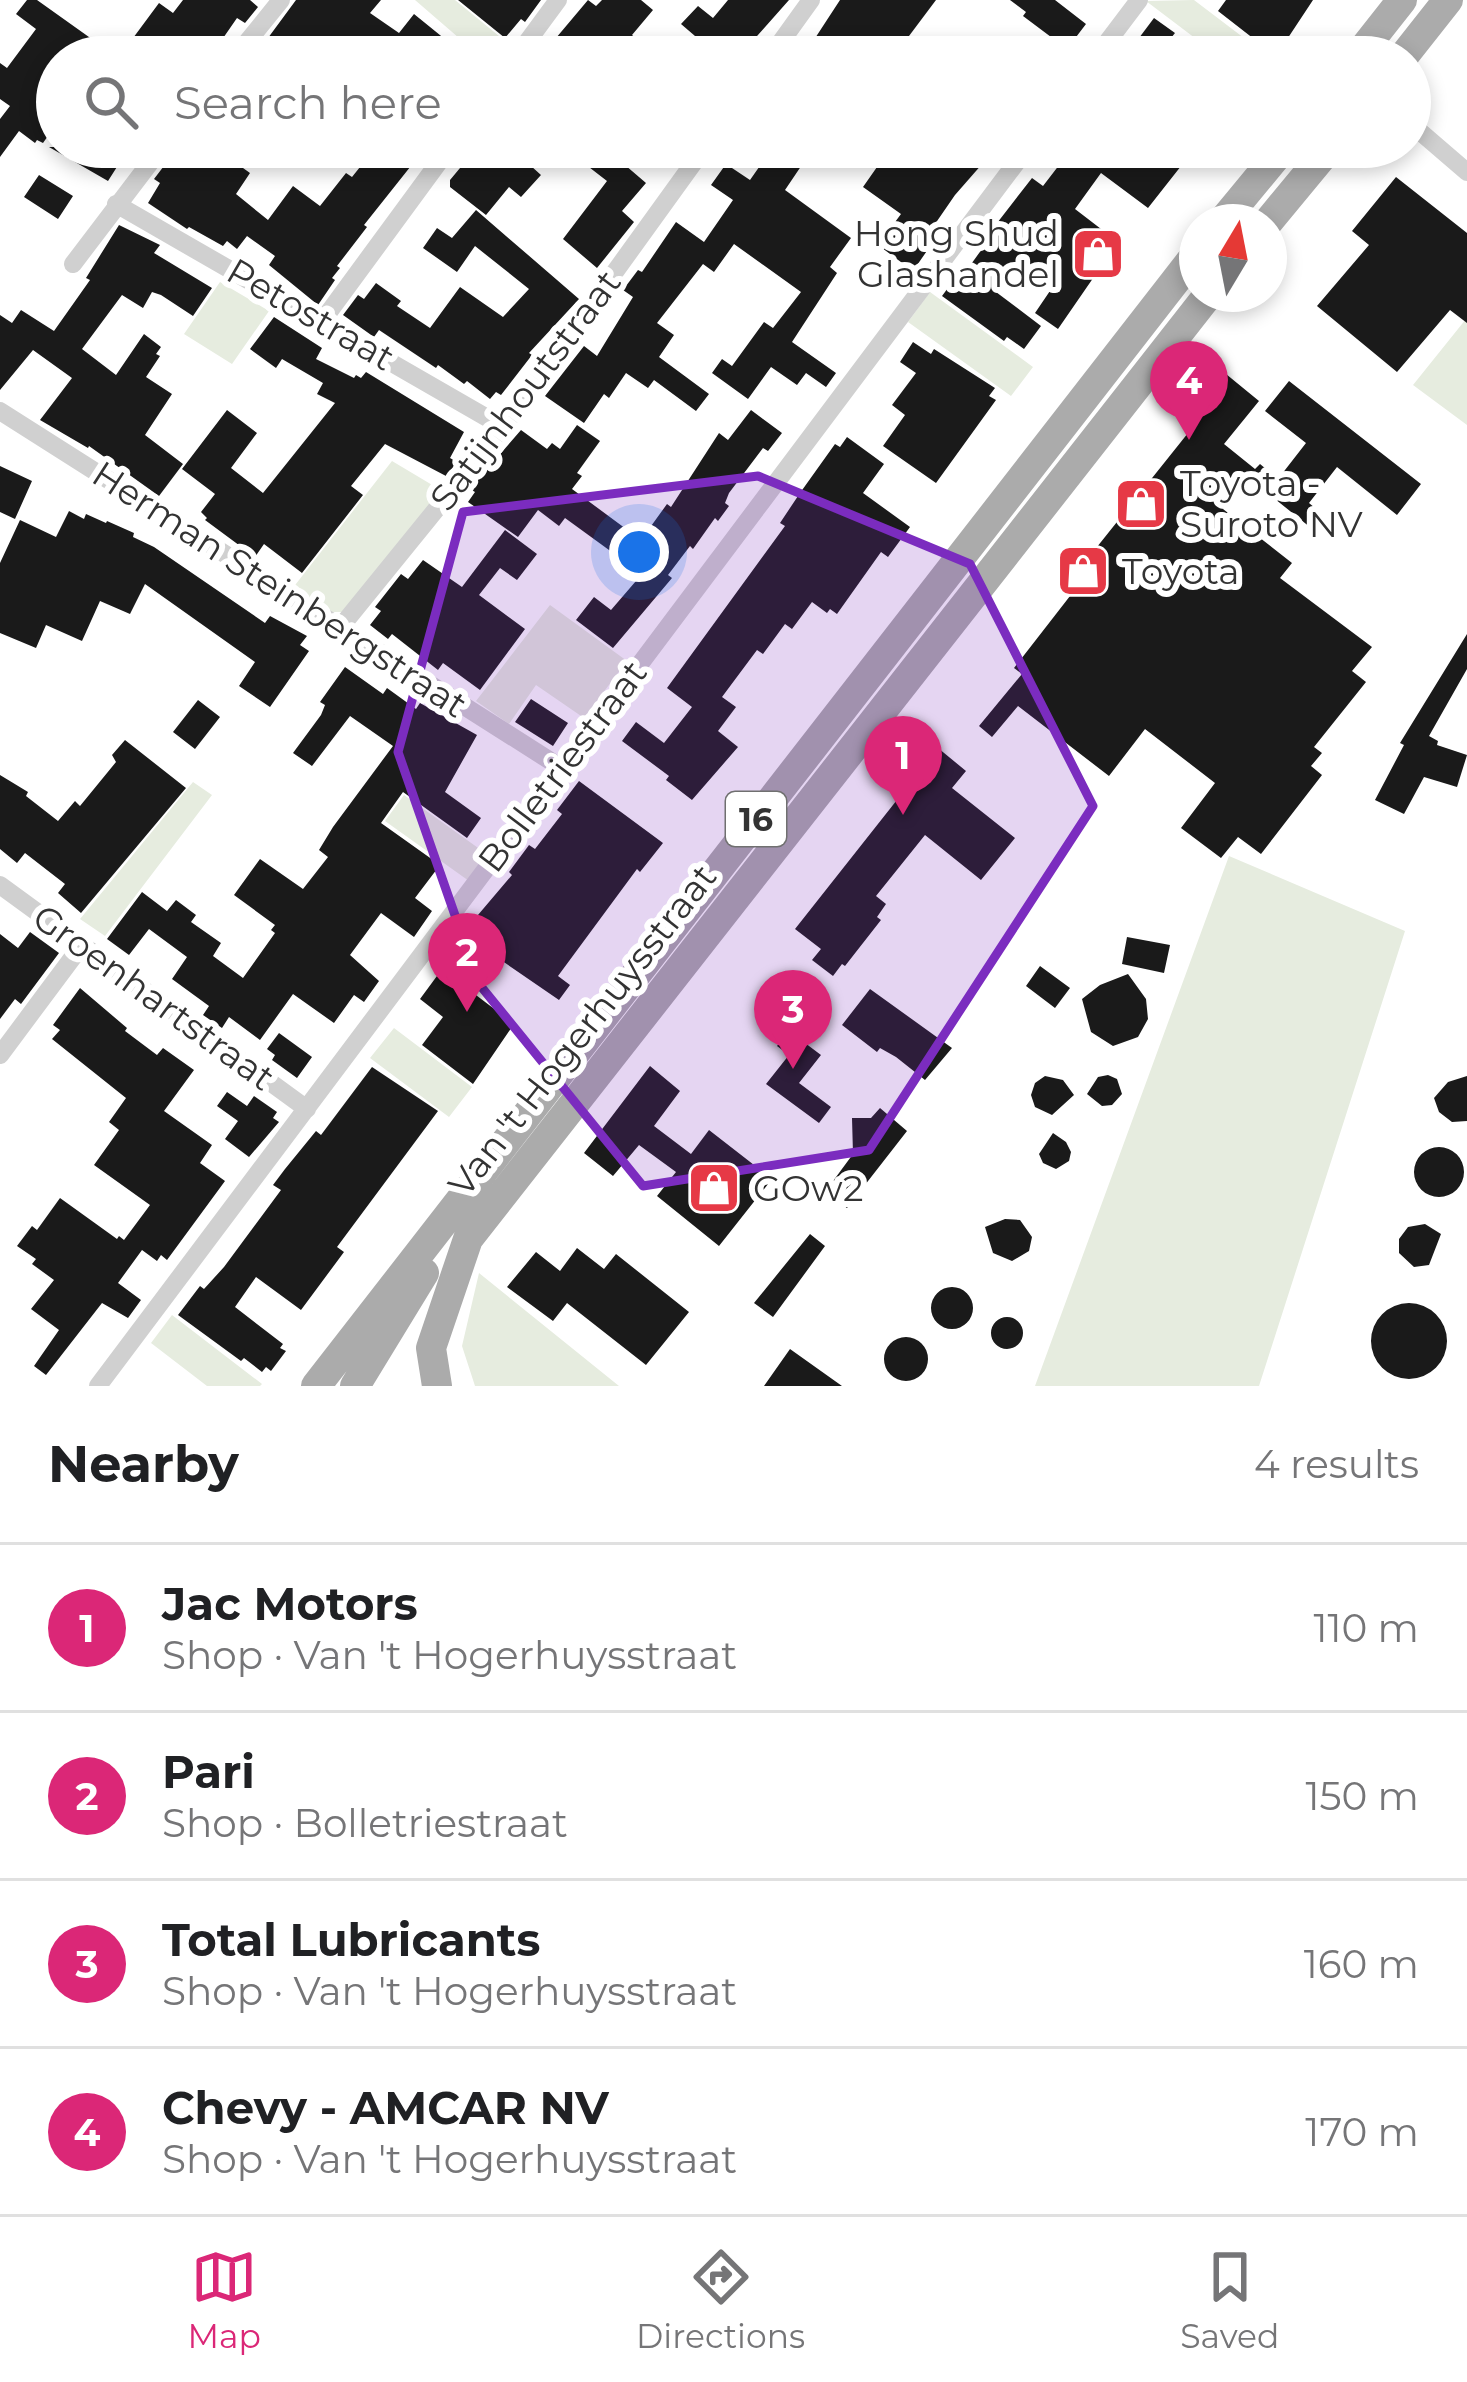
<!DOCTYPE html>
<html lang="en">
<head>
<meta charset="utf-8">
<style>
  body { margin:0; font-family:Montserrat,sans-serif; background:#f2f2f2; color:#202124 }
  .compass { position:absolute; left:1179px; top:204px; width:108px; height:108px; border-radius:50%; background:#fff; box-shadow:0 6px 18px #0003; rotate:10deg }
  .you { position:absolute; left:639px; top:552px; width:42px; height:42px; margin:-30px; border:9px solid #fff; border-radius:50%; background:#1a73e8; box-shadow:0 0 0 18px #1a73e833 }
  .badge { display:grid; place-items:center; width:78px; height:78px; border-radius:50%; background:#db2777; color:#fff; font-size:39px; font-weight:700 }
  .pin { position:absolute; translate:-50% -99px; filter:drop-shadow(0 3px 6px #0008) }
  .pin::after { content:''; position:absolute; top:63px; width:42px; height:36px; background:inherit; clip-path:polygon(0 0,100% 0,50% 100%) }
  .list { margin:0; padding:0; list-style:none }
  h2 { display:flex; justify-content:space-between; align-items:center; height:156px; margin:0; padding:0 48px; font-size:51px }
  h2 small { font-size:39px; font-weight:400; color:#757577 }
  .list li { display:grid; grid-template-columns:78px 1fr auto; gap:36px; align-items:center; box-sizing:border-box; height:168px; padding:0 48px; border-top:3px solid #e0e0e0 }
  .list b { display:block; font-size:45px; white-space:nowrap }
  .list p { margin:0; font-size:39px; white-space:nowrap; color:#757577 }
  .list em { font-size:39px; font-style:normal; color:#757577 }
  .icon { flex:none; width:66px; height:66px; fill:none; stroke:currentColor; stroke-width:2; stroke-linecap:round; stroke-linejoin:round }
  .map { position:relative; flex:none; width:1467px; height:1386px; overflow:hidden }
  .search { position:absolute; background:#fff; box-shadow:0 6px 18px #0003; left:36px; right:36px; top:36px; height:132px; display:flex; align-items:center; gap:30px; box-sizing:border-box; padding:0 42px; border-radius:66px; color:#757577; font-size:45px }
  .sheet { height:828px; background:#fff }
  nav { display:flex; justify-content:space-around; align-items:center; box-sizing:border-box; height:168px; border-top:3px solid #e0e0e0; background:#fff; font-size:33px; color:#757577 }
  nav a { display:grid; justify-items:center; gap:6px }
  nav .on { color:#db2777 }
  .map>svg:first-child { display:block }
  .green { fill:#e6ecdf }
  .building { fill:#1a1a1a }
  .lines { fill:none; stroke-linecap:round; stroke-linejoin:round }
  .street { stroke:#d0d0d0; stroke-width:18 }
  .primary { stroke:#ababab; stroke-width:30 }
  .marked { fill:#7b2cbf; fill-opacity:0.2; stroke:#7b2cbf; stroke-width:9; stroke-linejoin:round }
  .labels { text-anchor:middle; stroke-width:12; stroke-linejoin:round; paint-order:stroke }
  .shield { fill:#fff; stroke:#707070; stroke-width:3 }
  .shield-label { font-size:33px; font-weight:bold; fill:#333 }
  .poi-label { font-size:36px; fill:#333; stroke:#fff; text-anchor:start }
  .street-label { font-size:36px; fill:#333; stroke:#fff }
</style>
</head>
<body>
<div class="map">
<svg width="1467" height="1386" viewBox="0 0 1467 1386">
  <rect width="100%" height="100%" fill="#fff"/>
  <path class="green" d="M415,0H455L510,45L501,57H481Z
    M1194,0L1269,57H1220L1146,1Z
    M220,282L269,311L232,364L184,334Z
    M930,292L1033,367L1011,396L908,322Z
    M1466,319H1467V425L1413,385Z
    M392,461L444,492L344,612H329L292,589Z
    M550,605L627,661L584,718L536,685L509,724L476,701Z
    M193,782L212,795L105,936L80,919Z
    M404,795L488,855L469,881L385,821Z
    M1229,856L1405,931L1259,1386H1035Z
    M394,1028L472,1087L449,1117L370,1058Z
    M479,1273L619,1386H475L462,1346Z
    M172,1315L262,1384L260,1386H207L151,1343Z"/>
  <path class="building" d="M27,0H37L117,57H57V123L43,143L37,140L35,143L19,131L0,157V119L10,106L0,99V63L7,68L36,29L16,14Z
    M183,0H250L258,7L245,23L237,18L210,57H119L159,3L173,13Z
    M296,0H381L370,13L399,33L414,14L467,57H378L359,41L347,57H254Z
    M458,0H541L525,22L521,19L505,38Z
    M588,0L596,6L602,0H641L653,10L632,35L658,57H540Z
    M728,0H789L749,45L758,53L757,57H688L702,42L681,24L698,6L713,18Z
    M840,0H936L906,40L928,57H818L808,49Z
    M1010,0H1055L1086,24L1067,49L1023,16L1026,12Z
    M1226,0H1313L1276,56L1218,11Z
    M1154,18L1175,33L1171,38L1196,57H1146L1137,50L1143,42L1139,38Z
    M49,147H145L131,165L122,159L108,181Z
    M186,147H244L254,154L243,168L250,173L236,194L268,220L293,186L320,206L346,173L352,177L376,147H426L364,225L367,227L337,266L340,268L332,278L335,280L318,305L269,265L275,256L247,236L237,249L227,241L223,246L189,227L187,229L148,203L160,183L154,179L170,158L176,162Z
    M484,147H548L531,166L541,175L521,197L509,187L486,215L450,187V180L465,162L468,165Z
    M563,147H604L646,183L622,211L634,222L597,268L563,239L607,181Z
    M773,147H814L785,190L851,238L830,267L837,273L792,342L836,373L826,387L806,373L797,385L771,367L748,399L712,373L722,359L732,366L764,322L773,328L801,292L734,244L714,272L703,264L657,323L674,335L659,357L709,394L696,411L654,380L648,388L626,373L609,398L604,394L584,423L545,396L584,346L597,356L633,297L623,290L638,270L642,272L676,222L704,242L733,200L711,185L726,164L750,180Z
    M891,147H997L955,195L924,240L931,245L913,271L878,245L901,214L863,187Z
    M1073,147H1196L1148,208L1101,173L1075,209L1118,242L1058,329L1035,313L1054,285L1019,259L996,292L1041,326L1024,349L1007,337L1004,341L942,296L965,265L969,267L990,238L987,236L1032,178L1043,186Z
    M39,175L73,196L58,219L24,197Z
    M1396,177L1467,233V323L1450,310L1397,372L1317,306L1369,245L1352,231Z
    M476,210L579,299L529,353L532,355L501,395L496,392L490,399L467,381L464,384L438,365L436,368L379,330L374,337L343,315L358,295L364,299L376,283L401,301L397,306L430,328L460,287L503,317L529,289L475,246L457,272L423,248L437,228L452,238Z
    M119,225L160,245L154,253L212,288L193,316L161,295L152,292L143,308L122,295L82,349L116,375L144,334L161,347L156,354L160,356L146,377L172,394L145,435L183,464L159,496L89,446L88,448L40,420L72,378L33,350L0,390V315L12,323L21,310L54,331L90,280L86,278Z
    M274,317L322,348L316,359L354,378L356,375L361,378L366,372L464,432L450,458L457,462L446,476L385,444L351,486L363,495L302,573L264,544L255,557L205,520L207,518L201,512L215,494L182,469L227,410L257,433L231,468L263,493L335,403L317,394L323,383L282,359L276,368L250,349Z
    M913,342L931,354L934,349L995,388L989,396L996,400L936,483L883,446L905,415L892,405L916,373L900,362Z
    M1226,374L1259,401L1224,444L1255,469L1260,464L1278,479L1306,443L1265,411L1289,381L1421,484L1397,515L1337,467L1309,503L1327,518L1316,532L1249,478L1223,509L1292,563L1280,578L1372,647L1352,671L1366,682L1314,747L1322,753L1311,766L1322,775L1261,854L1238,837L1221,858L1181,828L1215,783L1145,729L1109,776L1018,706L992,737L979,726L1022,674L1014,668L1084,578L1077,572L1204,413L1198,408Z
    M751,410L782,433L768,451L763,448L729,493L725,503L729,506L718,521L715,518L693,549L690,546L668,575L672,578L613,648L576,620L594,597L611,610L642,574L565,518L559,526L538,510L518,537L468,502L475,492L470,489L521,430L547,449L552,443L560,449L577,425L600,441L577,473L582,476L572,489L641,540L667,504L671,507L719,433L728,440Z
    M847,437L884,464L863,493L910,527L888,557L881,552L837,614L830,609L827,613L812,602L792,629L785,624L763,654L757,650L722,697L736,707L718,731L738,747L692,800L666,780L669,776L622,741L636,722L664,743L692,707L667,688L785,526L780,523L800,493L835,444L840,447Z
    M0,466L32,481L15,519L0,512Z
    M69,511L84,519L86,514L106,523L107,521L134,533L133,537L154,547L265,623L270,616L307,636L300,645L309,651L270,707L239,686L255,662L145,584L130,614L100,601L82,641L46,625L36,648L0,633V563L20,520L56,537Z
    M505,530L537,554L517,580L500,568L479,595L525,629L480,690L443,663L438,670L392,634L388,639L370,625L381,611L375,607L401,574L408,579L423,560L462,587Z
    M1467,634V669L1429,736L1438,741L1437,745L1467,755L1457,787L1424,777L1404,814L1375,800L1404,745L1400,743Z
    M345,667L383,694L387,688L416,709L420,703L477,735L445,792L481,818L467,838L403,792L381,823L440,865L415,898L432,911L414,937L381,913L350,955L379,981L364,1002L354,995L334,1023L293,994L260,1040L229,1017L222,1028L203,1015L209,1006L172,979L187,957L149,929L129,955L107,939L142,892L167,911L176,900L196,915L191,922L221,943L213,956L243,978L275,933L271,930L275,925L234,895L260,859L303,889L328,857L319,850L333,827L393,746L350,716L312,766L293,753L321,715L325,705L320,702Z
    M531,699L568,723L553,746L515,722Z
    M198,700L220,717L195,749L173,732Z
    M125,740L186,788L81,913L58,893L65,884L25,853L17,863L0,849V775L28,792L26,796L58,821L75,801L80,806L116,762L112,755Z
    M938,748L966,771L952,788L1015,838L981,880L925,835L876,896L886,904L877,917L881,920L845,966L842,964L833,976L812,960L821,949L795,929Z
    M579,781L663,843L640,872L637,869L558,976L570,985L559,1000L498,958L472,992L514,1024L473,1084L422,1045L443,1017L420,999L465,938L461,935L512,875L509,872L529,845L535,849L562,814L557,810Z
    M30,932L59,953L21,1004L15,999L0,1019V934L18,948Z
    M1127,937L1170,945L1164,973L1122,964Z
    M1040,966L1070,988L1055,1008L1026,986Z
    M1128,974L1146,999L1148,1019L1138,1037L1113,1046L1091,1032L1082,999L1100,985Z
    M80,988L127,1028L125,1031L157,1055L163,1048L194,1070L164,1111L212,1145L200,1163L225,1181L167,1260L161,1255L157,1261L142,1250L118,1283L141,1300L128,1318L102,1303L46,1375L34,1366L59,1330L31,1309L54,1280L32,1264L36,1259L17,1246L32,1226L37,1230L60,1198L117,1239L119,1236L124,1240L150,1205L94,1165L119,1130L109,1122L126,1098L52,1039L60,1030L53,1025Z
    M870,989L952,1048L925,1080L896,1057L880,1048L877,1052L842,1025Z
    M789,1031L821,1055L799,1083L831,1107L819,1123L766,1084L789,1055L777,1046Z
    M279,1033L312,1057L297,1078L272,1060L275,1055L267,1049Z
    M650,1066L680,1091L654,1126L691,1154L709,1130L772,1179L719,1246L657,1196L676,1172L639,1145L613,1176L584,1153Z
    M372,1067L438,1111L337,1247L344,1252L301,1310L256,1277L235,1307L283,1344L280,1348L286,1351L271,1371L266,1367L262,1372L244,1358L241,1361L178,1315L200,1286L204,1289L224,1267L281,1190L273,1185L285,1169L316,1131L321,1135Z
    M1108,1075L1117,1079L1122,1094L1112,1105L1102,1106L1087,1094L1098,1077Z
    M1045,1076L1063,1080L1074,1095L1052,1115L1035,1107L1031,1095L1035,1083Z
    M1467,1076V1121L1452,1122L1439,1112L1434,1098L1448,1082Z
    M227,1092L247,1106L254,1096L277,1112L273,1118L279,1122L249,1157L225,1139L238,1121L217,1106Z
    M880,1108L907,1131L847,1208L825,1192L853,1154L852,1118H871Z
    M1053,1133L1066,1142L1071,1152L1069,1161L1056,1169L1043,1163L1039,1154Z
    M1414 1172a25 25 0 1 1 50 0a25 25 0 1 1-50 0Z
    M1005,1219L1020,1220L1032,1237L1029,1251L1012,1261L993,1253L985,1227Z
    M1425,1224L1441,1234L1429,1265L1414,1267L1399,1253V1239L1408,1227Z
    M810,1234L825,1246L773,1317L754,1303Z
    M577,1248L604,1269L616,1254L689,1312L646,1365L567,1303L553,1321L507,1287L536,1252L560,1271Z
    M931 1308a21 21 0 1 1 42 0a21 21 0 1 1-42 0Z
    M1371 1341a38 38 0 1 1 76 0a38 38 0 1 1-76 0Z
    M991 1333a16 16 0 1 1 32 0a16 16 0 1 1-32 0Z
    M884 1359a22 22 0 1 1 44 0a22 22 0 1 1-44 0Z
    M790,1349L842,1386H764Z"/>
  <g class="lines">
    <path class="street" d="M235,57L281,0
      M516,57L558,0
      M770,57L811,0
      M1096,57L1139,0
      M1410,123L1467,172
      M116,204L503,427
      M73,264L162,147
      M323,320L450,147
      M0,411L560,767
      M339,629L503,427L705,147
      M0,885L307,1109
      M0,1055L82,945
      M98,1386L1028,147"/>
    <path class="primary" d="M1357,57L1402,0
      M1403,57L1448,0
      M1222,222L1284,147
      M1268,222L1330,147
      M316,1386L1197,253
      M355,1386L424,1273
      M437,1386L431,1348L468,1239L1209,294"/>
  </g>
  <path class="marked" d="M758,476L970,564L1093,806L869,1150L643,1186L479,984L398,752L463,512Z"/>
  <defs>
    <g id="shop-square" transform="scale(2.7)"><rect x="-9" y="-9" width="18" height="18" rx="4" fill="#e63946" stroke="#fff"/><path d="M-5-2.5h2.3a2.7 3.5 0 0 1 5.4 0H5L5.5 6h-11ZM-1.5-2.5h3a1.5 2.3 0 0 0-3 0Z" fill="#fff"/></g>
  </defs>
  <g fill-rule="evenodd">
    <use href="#shop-square" x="1098" y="254"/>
    <use href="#shop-square" x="1141" y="504"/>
    <use href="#shop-square" x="1083" y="571"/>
    <use href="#shop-square" x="714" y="1188"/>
  </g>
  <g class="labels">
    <rect class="shield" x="726" y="792" width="60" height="54" rx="9"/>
    <g class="shield-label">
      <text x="756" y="831">16</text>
    </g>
    <g class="poi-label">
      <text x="1059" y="246" text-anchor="end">Hong Shud<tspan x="1059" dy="41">Glashandel</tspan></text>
      <text x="1180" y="496">Toyota -<tspan x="1180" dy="41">Suroto NV</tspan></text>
      <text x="1122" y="584">Toyota</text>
      <text x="753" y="1201">GOw2</text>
    </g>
    <g class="street-label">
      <text transform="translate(311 314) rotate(30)" y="13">Petostraat</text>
      <text transform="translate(525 390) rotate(-53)" y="13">Satijnhoutstraat</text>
      <text transform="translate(280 589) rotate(33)" y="13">Herman Steinbergstraat</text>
      <text transform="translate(562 766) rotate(-53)" y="13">Bolletriestraat</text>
      <text transform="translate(154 997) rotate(36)" y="13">Groenhartstraat</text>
      <text transform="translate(582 1030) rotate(-52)" y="13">Van 't Hogerhuysstraat</text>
    </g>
  </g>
</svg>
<svg class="compass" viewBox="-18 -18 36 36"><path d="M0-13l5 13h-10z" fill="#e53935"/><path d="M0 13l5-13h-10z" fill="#757577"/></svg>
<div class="you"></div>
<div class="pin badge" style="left:903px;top:815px">1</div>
<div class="pin badge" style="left:467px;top:1012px">2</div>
<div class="pin badge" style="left:793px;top:1069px">3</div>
<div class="pin badge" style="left:1189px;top:440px">4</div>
<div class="search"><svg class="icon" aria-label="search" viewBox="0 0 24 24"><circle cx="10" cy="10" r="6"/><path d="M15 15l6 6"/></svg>Search here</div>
</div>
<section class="sheet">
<h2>Nearby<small>4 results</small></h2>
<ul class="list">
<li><span class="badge">1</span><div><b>Jac Motors</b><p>Shop · Van 't Hogerhuysstraat</p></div><em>110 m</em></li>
<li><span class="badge">2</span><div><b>Pari</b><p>Shop · Bolletriestraat</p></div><em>150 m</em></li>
<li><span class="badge">3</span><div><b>Total Lubricants</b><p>Shop · Van 't Hogerhuysstraat</p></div><em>160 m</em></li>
<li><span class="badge">4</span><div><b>Chevy - AMCAR NV</b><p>Shop · Van 't Hogerhuysstraat</p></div><em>170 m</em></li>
</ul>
</section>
<nav>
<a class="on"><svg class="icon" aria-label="map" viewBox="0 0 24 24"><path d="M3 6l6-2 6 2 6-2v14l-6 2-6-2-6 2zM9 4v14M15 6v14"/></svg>Map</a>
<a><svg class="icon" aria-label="directions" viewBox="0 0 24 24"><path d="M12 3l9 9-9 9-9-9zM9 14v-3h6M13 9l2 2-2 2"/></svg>Directions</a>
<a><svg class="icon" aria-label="saved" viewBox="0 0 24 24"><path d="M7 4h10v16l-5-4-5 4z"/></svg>Saved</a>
</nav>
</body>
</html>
